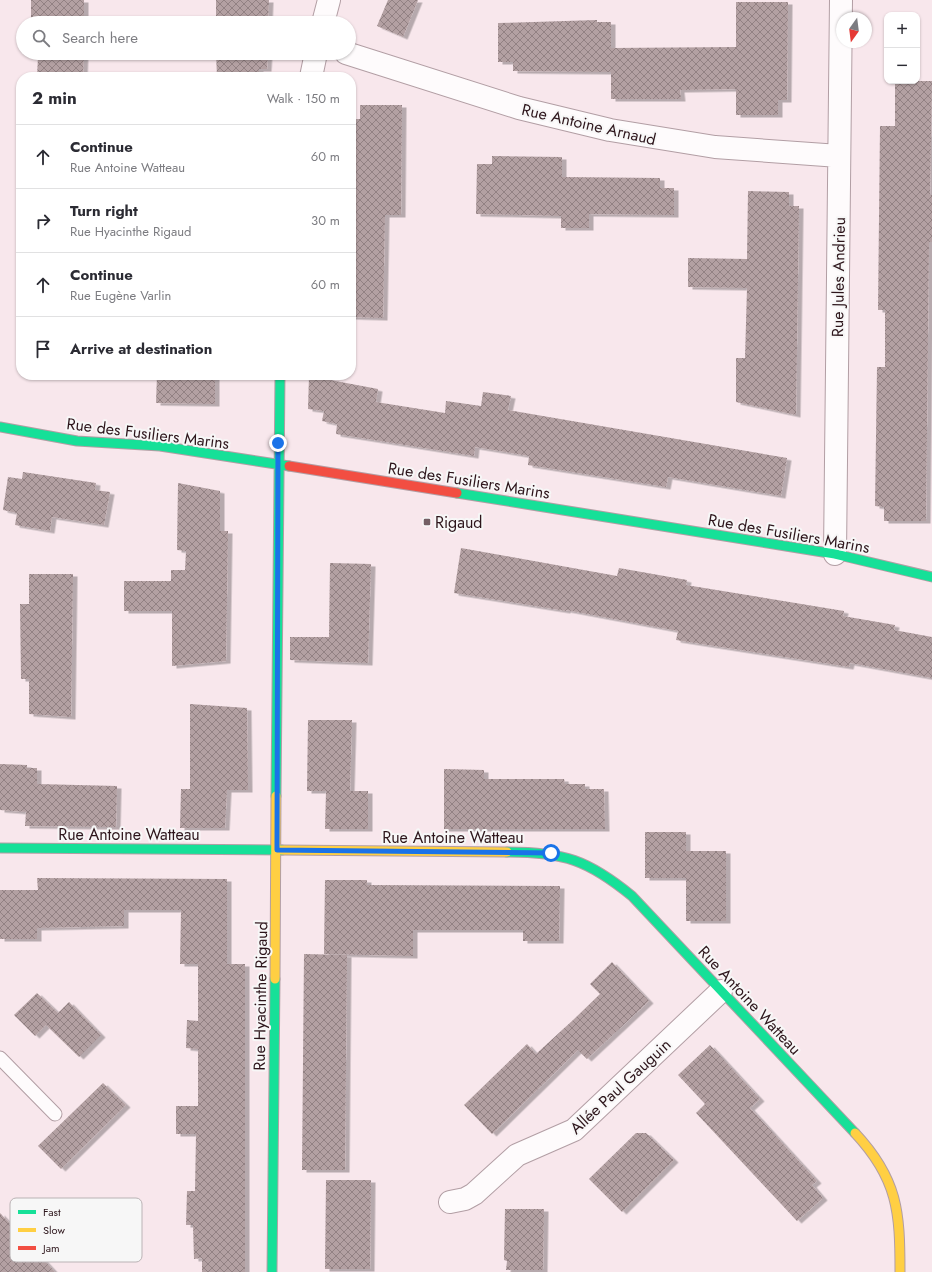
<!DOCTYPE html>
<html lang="en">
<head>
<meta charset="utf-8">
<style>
  body { margin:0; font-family:Jost,sans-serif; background:#f2f2f3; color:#2b2b33 }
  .controls { position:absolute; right:12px; top:12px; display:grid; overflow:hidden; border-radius:8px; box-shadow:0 1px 3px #0004 }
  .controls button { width:36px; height:36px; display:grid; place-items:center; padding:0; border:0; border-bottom:1px solid #e1e1e2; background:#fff; color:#2b2b33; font:20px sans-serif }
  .compass { position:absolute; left:836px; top:12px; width:36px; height:36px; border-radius:50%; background:#fff; box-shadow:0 1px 3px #0004; rotate:194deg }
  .stop { position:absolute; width:12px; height:12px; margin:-9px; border:3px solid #1a73e8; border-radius:50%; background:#fff }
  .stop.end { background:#1a73e8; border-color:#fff; box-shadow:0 1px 4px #0008 }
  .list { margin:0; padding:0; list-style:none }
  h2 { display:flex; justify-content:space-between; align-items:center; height:52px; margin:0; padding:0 16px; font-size:17px }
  h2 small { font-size:13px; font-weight:400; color:#7c7c81 }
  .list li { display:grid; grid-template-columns:26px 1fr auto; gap:12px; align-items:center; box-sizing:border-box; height:64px; padding:0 16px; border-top:1px solid #e1e1e2 }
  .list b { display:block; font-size:15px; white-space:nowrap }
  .list p { margin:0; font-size:13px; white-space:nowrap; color:#7c7c81 }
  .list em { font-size:13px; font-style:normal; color:#7c7c81 }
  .icon { flex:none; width:22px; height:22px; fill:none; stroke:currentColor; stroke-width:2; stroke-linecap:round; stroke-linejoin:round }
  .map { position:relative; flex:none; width:932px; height:1272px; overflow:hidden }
  .search { position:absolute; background:#fff; box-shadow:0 1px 3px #0004; left:16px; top:16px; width:340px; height:44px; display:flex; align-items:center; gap:10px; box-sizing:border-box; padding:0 14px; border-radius:22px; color:#7c7c81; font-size:15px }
  .panel { position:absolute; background:#fff; box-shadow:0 1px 3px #0004; left:16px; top:72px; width:340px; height:308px; border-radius:16px }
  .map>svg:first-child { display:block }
  .building { fill:url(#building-cross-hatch); filter:url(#shadow) }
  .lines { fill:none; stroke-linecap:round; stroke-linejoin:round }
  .lane-casing { stroke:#b29ea4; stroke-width:15 }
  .street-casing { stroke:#b29ea4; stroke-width:24 }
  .fast-casing { stroke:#b29ea4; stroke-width:11 }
  .slow-casing { stroke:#b29ea4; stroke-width:11 }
  .jam-casing { stroke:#b29ea4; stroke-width:11 }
  .lane { stroke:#fefbfc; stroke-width:13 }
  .street { stroke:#fefbfc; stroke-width:22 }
  .fast { stroke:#16e098; stroke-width:9 }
  .slow { stroke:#ffcf43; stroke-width:9 }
  .jam { stroke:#f24e42; stroke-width:9 }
  .route { stroke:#1a73e8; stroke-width:5 }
  .poi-dot { fill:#745e64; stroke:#f7f7f7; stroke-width:1.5 }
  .labels { text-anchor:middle; stroke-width:4; stroke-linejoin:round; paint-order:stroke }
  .street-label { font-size:16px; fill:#2d151b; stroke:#f7f7f7 }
  .poi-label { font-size:16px; fill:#2d151b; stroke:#f7f7f7; text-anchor:start }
  .key { fill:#f7f7f7; stroke:#bab3b5; stroke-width:1 }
  .key-label { font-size:11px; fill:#2d151b }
</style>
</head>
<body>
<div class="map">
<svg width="932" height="1272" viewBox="0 0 932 1272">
  <defs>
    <pattern id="building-cross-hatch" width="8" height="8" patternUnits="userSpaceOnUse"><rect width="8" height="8" fill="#b3a0a2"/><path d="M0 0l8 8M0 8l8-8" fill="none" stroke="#928183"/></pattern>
    <filter id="shadow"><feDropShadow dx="4.5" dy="2.5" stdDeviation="0" flood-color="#0004"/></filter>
  </defs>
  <rect width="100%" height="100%" fill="#f8e7ec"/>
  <path class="building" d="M31,0H84V23H31Z
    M216,0H269L268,23H216Z
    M388,0H418L403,37L377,26Z
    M736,2H788L787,100H778V115H736V89L680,90L681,99H611V48L736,47Z
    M597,20V22H611V72L513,71V62H498V23Z
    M30,53H84L83,77H37L38,56L30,55Z
    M216,53H268L267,69H259V77H217Z
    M895,81H932L930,195H932V242H929L926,521H884V507L875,506L877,367H885V310H878L880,126H895Z
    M360,105H402L401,215H385L383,318L351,317V119H360Z
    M492,156L562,157V177L660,178V188H674V215L589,214V228H561V216L476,214L477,164H492Z
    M748,191L789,192V206H799L796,415L736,402V358H745L747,288L688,287V258L747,259Z
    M157,375H215V404L156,403Z
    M309,376L378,389L376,402L445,413L446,401L481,406L483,392L511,396L508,410L787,458L781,496L668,477L666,487L528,465L529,456L475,447L474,456L336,434L337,424L322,421L324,411L308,409Z
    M23,472L96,483L95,490L110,492L104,525L52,517L50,531L15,525L17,513L3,510L8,477L22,479Z
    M178,483L220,491V531H228L226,661L172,666V611H124V581H171V570H185L186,551L177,550Z
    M461,548L617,576L619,568L687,580L686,585L844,611L843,616L895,625L894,630L932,637V678L850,663L849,667L676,640L678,631L566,610V611L454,593Z
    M330,563L371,564L368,663L290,660V637H329Z
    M29,574H73L71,717L29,714V679H21L20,604H29Z
    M190,704L247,708L248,790H227L225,828H180L181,789H190Z
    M308,720H352L350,791H368V829H325L326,791H307Z
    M0,764L27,765V768H37V784L117,786L116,827L25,826L26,812L0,810Z
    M444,769L484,770V779H564L565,784H585V789H604L605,829H444Z
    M645,832H686V851H726V921H686V878H645Z
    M37,878L227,879V964H245V1272H202V1258L194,1259L193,1225H186L187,1191H195L196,1134H176V1106H198V1049L186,1048L187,1020L198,1021V964H180L181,910H124V926L37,928V939H0V890H38Z
    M325,880H367V885L560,886L559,941H523V930H413V956L324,954Z
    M304,954L347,955L345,1170H302Z
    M612,962L649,1001L587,1059L578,1050L492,1134L464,1105L527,1044L536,1054L572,1021L600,994L590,984Z
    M37,993L58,1013L35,1036L14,1015Z
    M69,1002L101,1035L79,1057L46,1025Z
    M710,1045L760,1099L750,1108L817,1181L812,1185L823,1198L797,1221L696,1113L705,1104L678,1075Z
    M103,1083L126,1105L61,1169L38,1146Z
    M636,1133H646L674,1160L622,1212L589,1179Z
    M326,1180H371L370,1269H325Z
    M505,1209H544L543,1270H506L507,1261L504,1260Z
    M0,1213L32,1247L55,1272H0Z"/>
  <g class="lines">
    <g class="lane-casing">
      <path id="lane" d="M0,1058L55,1114"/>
    </g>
    <g class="street-casing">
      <path id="street" d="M323,23L329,0
        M346,53L519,108L610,130L715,147L839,156
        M311,77L316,53
        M835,554L841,0
        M450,1202L465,1199L474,1194L517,1155L574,1130L721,991"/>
    </g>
    <g class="fast-casing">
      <path id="fast" d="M0,427L77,441L160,446L289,466
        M457,493L835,554L932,577
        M276,796L280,375
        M0,848L282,850
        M507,852C564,852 588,860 632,896L855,1133
        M272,1272L275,979"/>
    </g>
    <g class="slow-casing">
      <path id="slow" d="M282,850L507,852
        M275,979L276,796
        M855,1133C898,1179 900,1212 900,1272"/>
    </g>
    <g class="jam-casing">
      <path id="jam" d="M289,466L457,493"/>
    </g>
    <use href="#lane" class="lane"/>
    <use href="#street" class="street"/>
    <use href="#fast" class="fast"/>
    <use href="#slow" class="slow"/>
    <use href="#jam" class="jam"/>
  </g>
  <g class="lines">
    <path class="route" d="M278,443L277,850L551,853"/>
  </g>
  <rect class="poi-dot" x="423" y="518" width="8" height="8" rx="2"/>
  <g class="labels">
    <g class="street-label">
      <text transform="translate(589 124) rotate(13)" y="6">Rue Antoine Arnaud</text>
      <text transform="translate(838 277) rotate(-89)" y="6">Rue Jules Andrieu</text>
      <text transform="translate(148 433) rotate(7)" y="6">Rue des Fusiliers Marins</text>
      <text transform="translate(469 480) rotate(9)" y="6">Rue des Fusiliers Marins</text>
      <text transform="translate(789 533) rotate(10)" y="6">Rue des Fusiliers Marins</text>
      <text x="129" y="840">Rue Antoine Watteau</text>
      <text x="453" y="843">Rue Antoine Watteau</text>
      <text transform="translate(260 996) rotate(-89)" y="6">Rue Hyacinthe Rigaud</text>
      <text transform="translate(750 1000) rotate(47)" y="6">Rue Antoine Watteau</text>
      <text transform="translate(620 1086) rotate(-43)" y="6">Allée Paul Gauguin</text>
    </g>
    <g class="poi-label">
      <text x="435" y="528">Rigaud</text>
    </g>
  </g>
  <rect x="10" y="1198" width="132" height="64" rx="6" class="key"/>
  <rect x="18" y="1210" width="18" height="4" fill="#16e098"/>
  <rect x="18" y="1228" width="18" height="4" fill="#ffcf43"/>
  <rect x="18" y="1246" width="18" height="4" fill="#f24e42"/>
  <g class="key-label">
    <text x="43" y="1216">Fast</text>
    <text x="43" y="1234">Slow</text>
    <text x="43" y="1252">Jam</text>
  </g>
</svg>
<div class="controls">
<button>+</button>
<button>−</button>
</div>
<svg class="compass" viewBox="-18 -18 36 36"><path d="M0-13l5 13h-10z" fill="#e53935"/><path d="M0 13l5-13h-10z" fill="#7c7c81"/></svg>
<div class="stop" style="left:551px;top:853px"></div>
<div class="stop end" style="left:278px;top:443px"></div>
<div class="search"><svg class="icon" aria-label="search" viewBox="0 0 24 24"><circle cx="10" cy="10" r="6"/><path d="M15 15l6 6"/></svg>Search here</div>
<section class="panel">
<h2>2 min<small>Walk · 150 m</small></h2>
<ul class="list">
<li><svg class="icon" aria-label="ahead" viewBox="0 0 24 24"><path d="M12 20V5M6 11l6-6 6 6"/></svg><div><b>Continue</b><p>Rue Antoine Watteau</p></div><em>60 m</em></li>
<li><svg class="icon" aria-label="right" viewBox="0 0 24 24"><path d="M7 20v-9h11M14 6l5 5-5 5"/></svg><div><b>Turn right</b><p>Rue Hyacinthe Rigaud</p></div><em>30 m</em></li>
<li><svg class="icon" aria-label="ahead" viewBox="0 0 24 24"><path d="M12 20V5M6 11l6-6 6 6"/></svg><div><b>Continue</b><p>Rue Eugène Varlin</p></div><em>60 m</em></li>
<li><svg class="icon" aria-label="arrive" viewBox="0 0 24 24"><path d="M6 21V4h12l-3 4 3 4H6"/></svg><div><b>Arrive at destination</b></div></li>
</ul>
</section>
</div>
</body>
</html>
